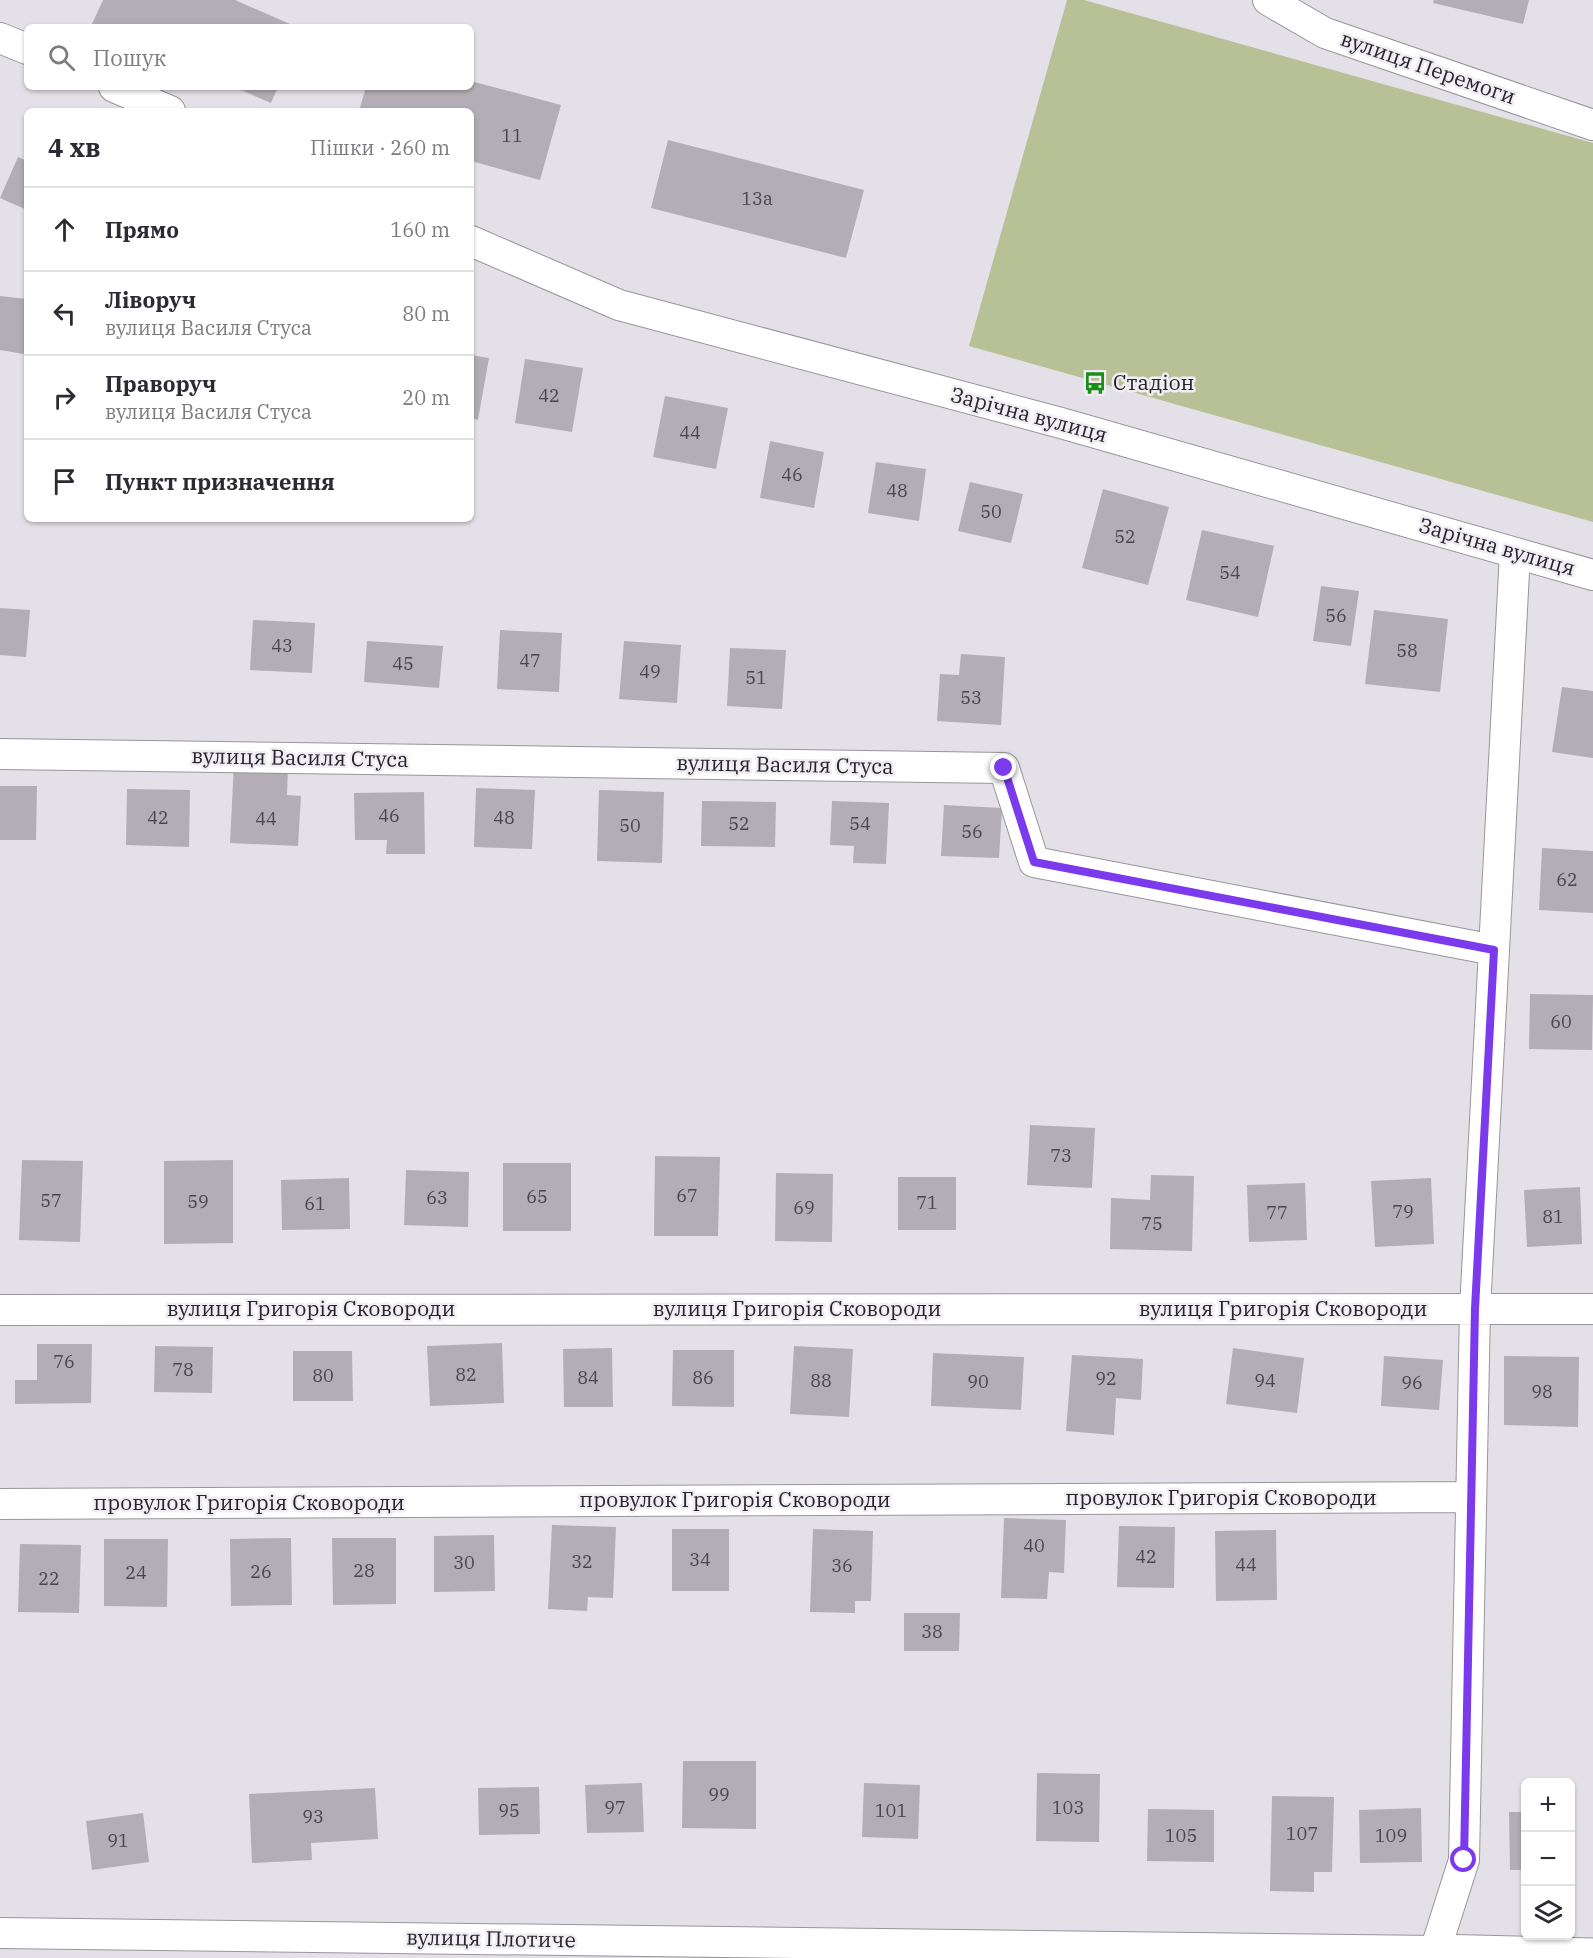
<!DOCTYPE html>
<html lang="uk">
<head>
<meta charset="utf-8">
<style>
  body { margin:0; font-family:"IBM Plex Serif",serif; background:#f7f7f7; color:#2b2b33 }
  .controls { position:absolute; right:18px; bottom:18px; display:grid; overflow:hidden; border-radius:9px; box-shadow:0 2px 4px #0004 }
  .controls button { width:54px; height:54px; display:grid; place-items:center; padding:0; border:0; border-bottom:2px solid #e1e1e2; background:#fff; color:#2b2b33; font:30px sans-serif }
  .stop { position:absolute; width:18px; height:18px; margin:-14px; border:4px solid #7c3aed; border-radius:50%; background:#fff }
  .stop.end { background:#7c3aed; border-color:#fff; box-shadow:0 2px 6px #0008 }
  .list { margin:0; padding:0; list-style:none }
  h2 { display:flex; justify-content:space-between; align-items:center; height:78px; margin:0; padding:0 24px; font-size:26px }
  h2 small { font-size:20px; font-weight:400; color:#7c7c81 }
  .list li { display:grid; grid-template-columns:39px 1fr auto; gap:18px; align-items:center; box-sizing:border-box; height:84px; padding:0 24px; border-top:2px solid #e1e1e2 }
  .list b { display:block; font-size:22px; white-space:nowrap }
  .list p { margin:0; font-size:20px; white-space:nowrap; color:#7c7c81 }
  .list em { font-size:20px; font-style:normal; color:#7c7c81 }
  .icon { flex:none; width:33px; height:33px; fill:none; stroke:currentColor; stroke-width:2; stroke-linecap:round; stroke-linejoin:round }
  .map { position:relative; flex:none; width:1593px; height:1958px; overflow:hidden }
  .search { position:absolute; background:#fff; box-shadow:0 2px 4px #0004; left:24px; top:24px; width:450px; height:66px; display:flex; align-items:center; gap:15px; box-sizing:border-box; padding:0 21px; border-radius:9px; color:#7c7c81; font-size:22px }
  .panel { position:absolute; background:#fff; box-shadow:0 2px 4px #0004; left:24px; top:108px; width:450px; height:414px; border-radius:9px }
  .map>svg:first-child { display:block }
  .green { fill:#b8c195 }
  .building { fill:#b3aeb5 }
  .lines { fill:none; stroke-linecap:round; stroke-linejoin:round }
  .minor-casing { stroke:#99959c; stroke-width:32 }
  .tertiary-casing { stroke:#99959c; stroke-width:35 }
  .minor { stroke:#fff; stroke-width:30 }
  .tertiary { stroke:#fff; stroke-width:33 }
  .route { stroke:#7c3aed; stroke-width:8 }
  .labels { text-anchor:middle; stroke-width:5; stroke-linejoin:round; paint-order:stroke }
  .number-label { font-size:18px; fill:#4a474b }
  .street-label { font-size:21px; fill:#272528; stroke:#f1edf4 }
  .poi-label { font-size:21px; fill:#272528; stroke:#f1edf4; text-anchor:start }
</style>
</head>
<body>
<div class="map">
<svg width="1593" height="1958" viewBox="0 0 1593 1958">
  <rect width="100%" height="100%" fill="#e4e0e7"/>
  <path class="green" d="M1067,0H1084L1593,143V522L969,346Z"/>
  <path class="building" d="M103,0H235L297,27H95L91,26Z
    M1434,0H1529L1523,24L1433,3Z
    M471,81L561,105L540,180L471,161V111H359L366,87H471Z
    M234,87H278L271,103Z
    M668,140L864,190L846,258L651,208Z
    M18,157L27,161V210L0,198Z
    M0,296L27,299V334L24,354L0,350Z
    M471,355L489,358L478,420L471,418Z
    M525,359L583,368L572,432L515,423Z
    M665,396L728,408L716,469L653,457Z
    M770,441L824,452L814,508L760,498Z
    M876,462L926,469L919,521L868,513Z
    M970,482L1023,494L1011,543L958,531Z
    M1103,489L1169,507L1148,585L1082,568Z
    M1202,530L1274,546L1258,617L1186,600Z
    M1321,586L1359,591L1351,646L1313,641Z
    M0,608L30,610L26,657L0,655Z
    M1374,610L1448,619L1440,692L1365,684Z
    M253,620L315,623L312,673L250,670Z
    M500,630L562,633L559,692L497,689Z
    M367,641L443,646L439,688L364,682Z
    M624,641L681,645L677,703L619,699Z
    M730,648L786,650L782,709L727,706Z
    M961,654L1005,657L1001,725L937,721L940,674L959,675Z
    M1562,687L1593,691V758L1552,752Z
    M234,763L288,766L287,795L301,796L298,846L230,843Z
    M0,786H37L36,840H0Z
    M476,788L535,790L532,849L474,847Z
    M127,789L190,790L189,847L126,845Z
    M599,790L664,792L662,863L597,861Z
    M424,792L425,854H386L387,840H355L354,793Z
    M702,801L776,802L775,847L701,846Z
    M832,801L889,803L886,864L853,863L854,846L830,845Z
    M944,805L1002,808L999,858L941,856Z
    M1542,848L1593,851V913L1539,910Z
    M1530,994L1593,995L1592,1050L1529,1049Z
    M1030,1125L1095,1128L1092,1188L1027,1185Z
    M655,1156L720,1157L718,1236H654Z
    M22,1160L83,1161L80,1242L19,1240Z
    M233,1160V1243L164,1244V1161Z
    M503,1163H571V1231H503Z
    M406,1170L469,1172L468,1227L404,1225Z
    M776,1173L833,1174L832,1242L775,1241Z
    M1151,1175L1194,1176L1192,1251L1110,1249L1111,1198L1150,1200Z
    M898,1177H956V1230H898Z
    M349,1178L350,1229L282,1230L281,1180Z
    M1431,1178L1434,1244L1375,1247L1371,1181Z
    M1305,1183L1307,1240L1249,1242L1247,1185Z
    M1580,1187L1582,1244L1527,1247L1524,1190Z
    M502,1343L504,1403L430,1406L427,1346Z
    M37,1344H92L91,1403L15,1404V1380H37Z
    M155,1346L213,1347L212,1393L154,1392Z
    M794,1346L853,1349L849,1417L790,1414Z
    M612,1348L613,1407H564L563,1349Z
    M1233,1348L1304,1358L1297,1413L1226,1404Z
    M673,1350H734V1407L672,1406Z
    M293,1351H352L353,1401H293Z
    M933,1353L1024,1357L1021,1410L931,1406Z
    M1072,1355L1143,1359L1141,1400L1116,1398L1114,1435L1066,1431Z
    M1384,1356L1443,1360L1439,1410L1381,1406Z
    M1504,1356L1579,1357L1578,1427L1504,1425Z
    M1004,1518L1066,1520L1064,1573L1049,1572L1047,1599L1001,1598Z
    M552,1525L616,1527L613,1598L588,1597L587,1611L548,1609Z
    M1119,1526L1175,1527L1174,1588L1117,1587Z
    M672,1529H729V1591H672Z
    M813,1529L873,1531L871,1601H855V1613L810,1612Z
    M1276,1530L1277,1600L1216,1601L1215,1531Z
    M494,1535L495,1591L434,1592V1536Z
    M291,1538L292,1605L231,1606L230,1539Z
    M332,1538H396V1604L333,1605Z
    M104,1539H168L167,1607L104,1606Z
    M20,1544L81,1545L79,1613L18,1612Z
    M904,1613H960L959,1651H904Z
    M683,1761H756V1829L682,1828Z
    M1037,1773L1100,1774L1099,1842L1036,1841Z
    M642,1783L644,1832L587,1833L585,1785Z
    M864,1783L920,1785L918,1839L862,1837Z
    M539,1787L540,1834L479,1835L478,1788Z
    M375,1788L378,1839L311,1843L312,1860L252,1863L249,1794Z
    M1272,1796L1334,1797L1332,1872H1314V1892L1270,1891Z
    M1421,1808L1422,1862L1360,1863L1359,1810Z
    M1148,1809L1214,1810V1862L1147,1861Z
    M1509,1812H1526V1870H1510Z
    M143,1813L149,1862L92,1870L86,1821Z"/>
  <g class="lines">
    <g class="minor-casing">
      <path id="minor" d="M1268,0L1325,33L1593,125
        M0,38L27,49
        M114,87L170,111
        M471,241L619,305L1061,423L1593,575
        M0,754L1004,768L1034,862L1494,950
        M0,1310L1593,1309
        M0,1504L1471,1497
        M0,1933L1435,1951L1464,1860L1475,1309L1515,553"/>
    </g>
    <g class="tertiary-casing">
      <path id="tertiary" d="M1433,1958L1435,1951L1593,1955"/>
    </g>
    <use href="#minor" class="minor"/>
    <use href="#tertiary" class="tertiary"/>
  </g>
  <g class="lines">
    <path class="route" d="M1004,768L1034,862L1494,950L1475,1309L1464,1860"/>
  </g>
  <defs>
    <g id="bus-bare" transform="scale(1.8)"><path d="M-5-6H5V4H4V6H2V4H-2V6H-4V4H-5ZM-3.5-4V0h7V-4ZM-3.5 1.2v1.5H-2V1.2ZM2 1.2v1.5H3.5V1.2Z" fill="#198e18" stroke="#f1edf4" stroke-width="2.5" paint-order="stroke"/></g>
  </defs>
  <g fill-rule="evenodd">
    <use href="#bus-bare" x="1095" y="383"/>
  </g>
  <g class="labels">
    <g class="number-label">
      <text x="512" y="142">11</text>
      <text x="757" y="205">13а</text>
      <text x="549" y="402">42</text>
      <text x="690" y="439">44</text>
      <text x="792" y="481">46</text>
      <text x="897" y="497">48</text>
      <text x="991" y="518">50</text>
      <text x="1125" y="543">52</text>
      <text x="1230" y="579">54</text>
      <text x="1336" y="622">56</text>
      <text x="282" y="652">43</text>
      <text x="1407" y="657">58</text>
      <text x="530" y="667">47</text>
      <text x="403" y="670">45</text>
      <text x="650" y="678">49</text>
      <text x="756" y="684">51</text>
      <text x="971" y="704">53</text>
      <text x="389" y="822">46</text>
      <text x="158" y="824">42</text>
      <text x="504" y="824">48</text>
      <text x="266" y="825">44</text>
      <text x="739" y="830">52</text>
      <text x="860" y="830">54</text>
      <text x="630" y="832">50</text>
      <text x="972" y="838">56</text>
      <text x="1567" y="886">62</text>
      <text x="1561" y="1028">60</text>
      <text x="1061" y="1162">73</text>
      <text x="687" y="1202">67</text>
      <text x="537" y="1203">65</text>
      <text x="437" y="1204">63</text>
      <text x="51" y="1207">57</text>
      <text x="198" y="1208">59</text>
      <text x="927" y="1209">71</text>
      <text x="315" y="1210">61</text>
      <text x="804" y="1214">69</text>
      <text x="1403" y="1218">79</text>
      <text x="1277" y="1219">77</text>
      <text x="1553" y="1223">81</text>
      <text x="1152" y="1230">75</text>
      <text x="64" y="1368">76</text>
      <text x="183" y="1376">78</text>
      <text x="466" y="1381">82</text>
      <text x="323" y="1382">80</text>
      <text x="588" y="1384">84</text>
      <text x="703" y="1384">86</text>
      <text x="1106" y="1385">92</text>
      <text x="821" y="1387">88</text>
      <text x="1265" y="1387">94</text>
      <text x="978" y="1388">90</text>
      <text x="1412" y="1389">96</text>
      <text x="1542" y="1398">98</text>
      <text x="1034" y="1552">40</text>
      <text x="1146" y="1563">42</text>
      <text x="700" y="1566">34</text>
      <text x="582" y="1568">32</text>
      <text x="464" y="1569">30</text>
      <text x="1246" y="1571">44</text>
      <text x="842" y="1572">36</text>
      <text x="364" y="1577">28</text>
      <text x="261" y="1578">26</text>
      <text x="136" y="1579">24</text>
      <text x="49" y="1585">22</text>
      <text x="932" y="1638">38</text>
      <text x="719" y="1801">99</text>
      <text x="615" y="1814">97</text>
      <text x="1068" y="1814">103</text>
      <text x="509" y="1817">95</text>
      <text x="891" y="1817">101</text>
      <text x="313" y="1823">93</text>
      <text x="1302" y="1840">107</text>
      <text x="1181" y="1842">105</text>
      <text x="1391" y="1842">109</text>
      <text x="118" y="1847">91</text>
    </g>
    <g class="street-label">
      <text transform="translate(1428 68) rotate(19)" y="7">вулиця Перемоги</text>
      <text transform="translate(1029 415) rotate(15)" y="7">Зарічна вулиця</text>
      <text transform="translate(1497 547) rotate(16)" y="7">Зарічна вулиця</text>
      <text transform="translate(300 758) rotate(1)" y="7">вулиця Василя Стуса</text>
      <text transform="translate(785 765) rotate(1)" y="7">вулиця Василя Стуса</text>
      <text x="311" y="1316">вулиця Григорія Сковороди</text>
      <text x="797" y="1316">вулиця Григорія Сковороди</text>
      <text x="1283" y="1316">вулиця Григорія Сковороди</text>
      <text x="1221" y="1505">провулок Григорія Сковороди</text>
      <text x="735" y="1507">провулок Григорія Сковороди</text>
      <text x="249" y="1510">провулок Григорія Сковороди</text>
      <text transform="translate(491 1939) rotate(1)" y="7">вулиця Плотиче</text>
    </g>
    <g class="poi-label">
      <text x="1113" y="390">Стадіон</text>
    </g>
  </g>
</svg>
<div class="controls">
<button>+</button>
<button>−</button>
<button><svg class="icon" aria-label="layers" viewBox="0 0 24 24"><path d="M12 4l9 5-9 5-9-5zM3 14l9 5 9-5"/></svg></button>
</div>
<div class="stop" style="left:1464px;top:1860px"></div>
<div class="stop end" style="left:1004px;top:768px"></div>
<div class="search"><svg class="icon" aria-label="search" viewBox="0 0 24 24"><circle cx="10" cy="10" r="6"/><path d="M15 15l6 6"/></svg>Пошук</div>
<section class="panel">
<h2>4 хв<small>Пішки · 260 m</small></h2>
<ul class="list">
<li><svg class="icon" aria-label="ahead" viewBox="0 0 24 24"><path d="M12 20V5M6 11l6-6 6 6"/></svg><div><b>Прямо</b></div><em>160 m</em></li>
<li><svg class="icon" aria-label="left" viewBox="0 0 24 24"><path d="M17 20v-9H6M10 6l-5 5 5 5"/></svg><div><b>Ліворуч</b><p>вулиця Василя Стуса</p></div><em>80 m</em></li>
<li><svg class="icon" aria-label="right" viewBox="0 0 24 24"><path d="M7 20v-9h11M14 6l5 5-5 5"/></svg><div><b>Праворуч</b><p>вулиця Василя Стуса</p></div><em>20 m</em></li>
<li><svg class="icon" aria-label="arrive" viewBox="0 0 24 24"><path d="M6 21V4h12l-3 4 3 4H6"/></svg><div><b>Пункт призначення</b></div></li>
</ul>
</section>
</div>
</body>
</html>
